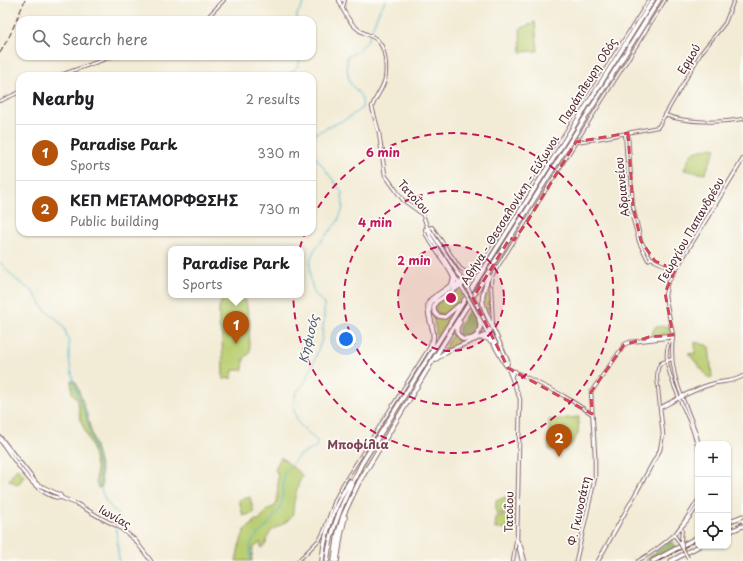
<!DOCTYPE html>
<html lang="en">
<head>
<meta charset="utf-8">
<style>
  body { margin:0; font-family:"Playpen Sans",sans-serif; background:#f2f2f2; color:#202124 }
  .controls { position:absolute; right:12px; bottom:12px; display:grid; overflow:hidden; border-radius:8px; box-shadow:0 1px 3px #0004 }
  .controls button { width:36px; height:36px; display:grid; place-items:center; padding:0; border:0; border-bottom:1px solid #e0e0e0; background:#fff; color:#202124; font:20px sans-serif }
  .you { position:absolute; left:346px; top:339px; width:14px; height:14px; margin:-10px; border:3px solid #fff; border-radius:50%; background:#1a73e8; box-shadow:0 0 0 6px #1a73e833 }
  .badge { display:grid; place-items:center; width:26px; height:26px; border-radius:50%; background:#b45309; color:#fff; font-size:13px; font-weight:700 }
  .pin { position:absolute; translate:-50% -33px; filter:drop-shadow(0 1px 2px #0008) }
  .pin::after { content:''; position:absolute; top:21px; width:14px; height:12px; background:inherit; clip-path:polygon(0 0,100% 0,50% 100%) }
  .popup { position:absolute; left:168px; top:246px; width:136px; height:52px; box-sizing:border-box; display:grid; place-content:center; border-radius:8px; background:#fff; filter:drop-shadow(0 1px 3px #0005); font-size:13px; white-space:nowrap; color:#757577 }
  .popup b { font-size:15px; color:#202124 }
  .popup::after { content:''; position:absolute; left:50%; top:100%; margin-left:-8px; border:8px solid transparent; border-top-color:#fff }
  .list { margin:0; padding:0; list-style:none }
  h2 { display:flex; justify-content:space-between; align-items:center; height:52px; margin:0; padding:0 16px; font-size:17px }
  h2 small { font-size:13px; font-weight:400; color:#757577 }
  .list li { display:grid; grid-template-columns:26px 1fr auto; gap:12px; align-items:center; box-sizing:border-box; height:56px; padding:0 16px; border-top:1px solid #e0e0e0 }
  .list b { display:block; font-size:15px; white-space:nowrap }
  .list p { margin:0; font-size:13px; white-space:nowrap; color:#757577 }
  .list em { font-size:13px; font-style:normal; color:#757577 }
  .icon { flex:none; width:22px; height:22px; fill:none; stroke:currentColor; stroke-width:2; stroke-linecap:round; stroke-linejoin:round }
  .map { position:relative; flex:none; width:743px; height:561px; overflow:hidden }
  .search { position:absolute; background:#fff; box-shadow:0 1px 3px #0004; left:16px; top:16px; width:300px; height:44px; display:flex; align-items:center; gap:10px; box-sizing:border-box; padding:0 14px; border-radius:12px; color:#757577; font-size:15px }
  .panel { position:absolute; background:#fff; box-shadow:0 1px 3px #0004; left:16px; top:72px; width:300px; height:164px; border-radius:12px }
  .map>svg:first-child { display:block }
  .green { fill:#bace72; stroke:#82764e }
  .forest { fill:#93b164; stroke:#6e6848 }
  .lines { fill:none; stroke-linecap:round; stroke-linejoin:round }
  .stream { stroke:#51b2d0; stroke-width:1 }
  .minor-casing { stroke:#856666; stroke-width:4 }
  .major-casing { stroke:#856666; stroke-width:4.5 }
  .highway-casing { stroke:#856666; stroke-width:5.5 }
  .minor { stroke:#fff; stroke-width:2 }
  .major { stroke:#fff; stroke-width:2.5 }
  .highway { stroke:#fff; stroke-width:3.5 }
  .rail { stroke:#4a1f2b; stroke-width:1; stroke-dasharray:6 3; stroke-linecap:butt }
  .minor-bridge-casing { stroke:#856666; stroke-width:4; stroke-linecap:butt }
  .major-bridge-casing { stroke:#856666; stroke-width:4.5; stroke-linecap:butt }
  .minor-bridge { stroke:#fff; stroke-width:2 }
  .major-bridge { stroke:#fff; stroke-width:2.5 }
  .marked { fill:none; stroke:#d1495b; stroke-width:3; stroke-dasharray:8 5; stroke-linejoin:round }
  .ring { fill:none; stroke:#c2185b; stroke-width:2; stroke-dasharray:7 5 }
  .labels { text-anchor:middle; stroke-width:3.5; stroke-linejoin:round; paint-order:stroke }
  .street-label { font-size:11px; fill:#4a1f2b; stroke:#fdfcf7 }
  .water-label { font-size:12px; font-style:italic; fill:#4d5a6d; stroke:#fdfcf7 }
  .neighbourhood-label { font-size:12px; font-weight:bold; fill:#7c4457; stroke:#fdfcf7 }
  .centre { fill:#c2185b; stroke:#fdfcf7; stroke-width:2 }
  .ring-label { font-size:12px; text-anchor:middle; font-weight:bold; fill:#c2185b; stroke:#fdfcf7; stroke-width:3.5; stroke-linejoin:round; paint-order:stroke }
</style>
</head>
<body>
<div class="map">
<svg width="743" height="561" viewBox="0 0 743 561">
  <rect width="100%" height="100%" fill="#fdfcf7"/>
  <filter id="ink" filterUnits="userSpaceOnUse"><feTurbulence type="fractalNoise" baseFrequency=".025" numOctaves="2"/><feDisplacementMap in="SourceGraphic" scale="8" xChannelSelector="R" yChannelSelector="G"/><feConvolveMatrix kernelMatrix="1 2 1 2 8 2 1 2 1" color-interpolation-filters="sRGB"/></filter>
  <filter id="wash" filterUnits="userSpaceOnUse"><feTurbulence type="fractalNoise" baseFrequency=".012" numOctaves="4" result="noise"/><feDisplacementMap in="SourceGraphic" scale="16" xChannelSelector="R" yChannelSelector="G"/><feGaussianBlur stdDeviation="0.9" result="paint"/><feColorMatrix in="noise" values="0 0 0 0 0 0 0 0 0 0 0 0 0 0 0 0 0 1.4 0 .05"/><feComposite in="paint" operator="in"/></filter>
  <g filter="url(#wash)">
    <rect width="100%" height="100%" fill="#f2ebd5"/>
    <path class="green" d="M656,0H657L366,466C348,497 335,525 331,561H330C335,523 346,498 365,465Z
      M535,22L538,51L521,52L520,29Z
      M712,147L716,149L705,174L684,170L691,153Z
      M489,279L490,311L488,313L482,298Z
      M459,290L463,295L454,307L445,315L438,313L435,309L437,302L454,291Z
      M223,297L231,301L246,300L249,320L250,353L244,358L243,370H233L232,378L223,379L222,336L219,327V308Z
      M436,299L432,307L434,313L448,317L453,313L436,339C437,327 431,316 431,304Z
      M664,326L670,327V334L651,335L655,327Z
      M455,330C456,337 461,341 468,341L442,352Z
      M695,342L709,346L712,377L709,378L688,353L695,354Z
      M71,380L76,382L87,415L96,450L101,470L102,487L98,488L96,481L97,470L91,445L80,419L79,408L77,399L72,393Z
      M579,417L578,434L572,444L565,449L549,450V420Z
      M281,457L303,476C298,482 296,493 294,502C293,507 294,513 291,517C282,528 267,527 266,544L261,548V542L253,548L252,561H236L239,546L245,529L252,525L255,520H260L268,509L274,507L277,502L278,476L275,469Z
      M17,468L24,476L18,485L9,480Z
      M515,493V512L496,514V501Z
      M250,497L254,513L243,516L239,500Z
      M515,515L516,528L495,529L496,516Z"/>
    <path class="forest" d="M470,308L478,321L479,328L475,335L464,338L459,335L458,328Z
      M671,540L677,547L646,561L645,560Z"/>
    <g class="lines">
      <path class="stream" d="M297,20V14L306,0
        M287,76L298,66L301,56
        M312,135L348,118L362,108C365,93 353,91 349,80C347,72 347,64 347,57L356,52L367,42L379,11L386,0
        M0,262L13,277L34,293L45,310L58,320L65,330L69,343V360L74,383L85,414L100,471V486L105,500L117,514L119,519V523
        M116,528L119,561
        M251,561L250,547L253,539L267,526L280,509L282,502L284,474L298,456L316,447L317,441L298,423L293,407L296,393L305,382L313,364L322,339L324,319V304L314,293L310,279V263L314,250L338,221L343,208L342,192L312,152"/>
    </g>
  </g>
  <g filter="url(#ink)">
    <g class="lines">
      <g class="minor-casing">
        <path id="minor" d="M343,8L345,0
          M205,20L224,0
          M58,76L114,56
          M0,101L20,92
          M665,115C687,123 720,123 743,119
          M628,133L633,206L641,241L651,258
          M625,134L630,208L639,242L648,260L652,258L655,261L675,270
          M576,142L597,139L658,127L701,53L725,23L734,0
          M493,325L491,282L492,276L665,0
          M431,327C422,295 429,302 451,284L453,278L450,272L426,235L425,229L432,227L460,268C464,272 472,275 477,272L649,0
          M673,338C655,354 680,399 687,416C692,426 695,437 698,448
          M673,338C667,380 690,406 699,444
          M508,368L564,396L592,414
          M660,408L657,377L658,368L661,363L672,359
          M675,534L686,519L698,500
          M674,535L679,542
          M681,540L682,530
          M298,561L320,539L324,531L335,500L343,484L429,348L431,341
          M513,561L516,540
          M638,561C662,547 684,529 698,505"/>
      </g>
      <g class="major-casing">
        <path id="major" d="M339,0C343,11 349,23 359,30C364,34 371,35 376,39C386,46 387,68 385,79C383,89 375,97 372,107L379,133L385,175L403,200L417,210L423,215L430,236L464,291
          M342,0H343
          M430,230L467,287
          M476,303L507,366L520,399L517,539L522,561
          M473,307L504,363L508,368
          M493,328L508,361L507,365
          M647,339L649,337L673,335L665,296L667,284L743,159
          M512,375L513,372L515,371
          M0,437L37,484L60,495L62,498L77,504L101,518L119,527L135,540L151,561
          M0,440C14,459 36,498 62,498
          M517,540L521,547L525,561
          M576,561L595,478V455L591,392L625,344L630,342L673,337
          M598,561L660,450L663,434L660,408C677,399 694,389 712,384C723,381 734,382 743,376"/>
      </g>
      <g class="highway-casing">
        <path id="highway" d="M489,276C478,302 482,304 493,328
          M453,285L455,280L454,275
          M459,305L445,317L438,316C433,312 433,307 436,302L464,283
          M460,322L457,327V333L462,339C476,341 483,332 479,319
          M481,338H486L491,341
          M431,348C439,332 423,310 433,300C441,292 453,286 463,281
          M436,359L447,351L486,335L490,330
          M728,522L743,516
          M728,532L743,526
          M322,561C324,533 335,505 350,481
          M327,561C331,525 346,495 362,463L653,0
          M334,561L338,533L343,516L359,482L430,365L659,0
          M337,561L341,535L345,517
          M653,561L698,537
          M671,561L699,546"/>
      </g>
      <use href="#minor" class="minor"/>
      <use href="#major" class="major"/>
      <use href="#highway" class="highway"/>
      <path class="rail" d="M0,53L10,35L25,0
        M728,528L743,522
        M659,561L698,540"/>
      <g class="minor-bridge-casing">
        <path id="minor-bridge" d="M681,540L682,546
          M679,542L688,558"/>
      </g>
      <g class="major-bridge-casing">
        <path id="major-bridge" d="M467,287L476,303
          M464,291L473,307"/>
      </g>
      <use href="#minor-bridge" class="minor-bridge"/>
      <use href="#major-bridge" class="major-bridge"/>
    </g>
  </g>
  <path class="marked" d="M628,133L633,206L641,241L655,261L675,270L665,293L673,335L649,337L624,345L591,392L592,414L508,368L473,298L510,238L514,240L527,222L576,142Z"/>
  <circle cx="451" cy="298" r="53" fill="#c2185b" fill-opacity=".12"/>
  <g class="ring">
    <circle cx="451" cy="298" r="53"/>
    <circle cx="451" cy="298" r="107"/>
    <path d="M312 218A160 160 0 1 1 305 233"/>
  </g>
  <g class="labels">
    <g class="street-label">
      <text transform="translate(689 59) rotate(-59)" y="4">Ερμού</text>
      <text transform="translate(588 81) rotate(-58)" y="4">Παράπλευρη Οδός</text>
      <text transform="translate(622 187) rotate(-96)" y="4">Αδριανείου</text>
      <text transform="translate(414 197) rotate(47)" y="4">Τατοΐου</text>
      <text transform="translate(510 210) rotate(-58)" y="4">Αθήνα - Θεσσαλονίκη - Εύζωνοι</text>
      <text transform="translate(691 230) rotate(-60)" y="4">Γεωργίου Παπανδρέου</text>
      <text transform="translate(579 511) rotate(-78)" y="4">Φ. Γκινοσάτη</text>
      <text transform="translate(509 512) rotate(-89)" y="4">Τατοΐου</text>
      <text transform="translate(115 517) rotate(30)" y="4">Ιωνίας</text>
    </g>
    <g class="water-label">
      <text transform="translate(309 339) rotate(-76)" y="4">Κηφισός</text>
    </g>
    <g class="neighbourhood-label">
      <text x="358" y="449">Μποφίλια</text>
    </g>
  </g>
  <circle cx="451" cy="298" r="6" class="centre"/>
  <g class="ring-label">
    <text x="383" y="157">6 min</text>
    <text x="375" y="227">4 min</text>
    <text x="414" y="265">2 min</text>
  </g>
</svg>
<div class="controls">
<button>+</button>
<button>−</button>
<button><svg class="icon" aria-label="locate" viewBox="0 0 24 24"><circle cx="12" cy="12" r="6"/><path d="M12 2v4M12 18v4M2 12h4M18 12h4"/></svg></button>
</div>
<div class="you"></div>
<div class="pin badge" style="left:236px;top:344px">1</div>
<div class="popup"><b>Paradise Park</b>Sports</div>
<div class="pin badge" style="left:559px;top:457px">2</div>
<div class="search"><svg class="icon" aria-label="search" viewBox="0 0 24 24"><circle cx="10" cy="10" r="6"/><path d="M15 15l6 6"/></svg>Search here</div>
<section class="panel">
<h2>Nearby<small>2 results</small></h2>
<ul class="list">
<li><span class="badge">1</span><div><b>Paradise Park</b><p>Sports</p></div><em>330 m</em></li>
<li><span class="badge">2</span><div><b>ΚΕΠ ΜΕΤΑΜΟΡΦΩΣΗΣ</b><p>Public building</p></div><em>730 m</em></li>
</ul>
</section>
</div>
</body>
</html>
